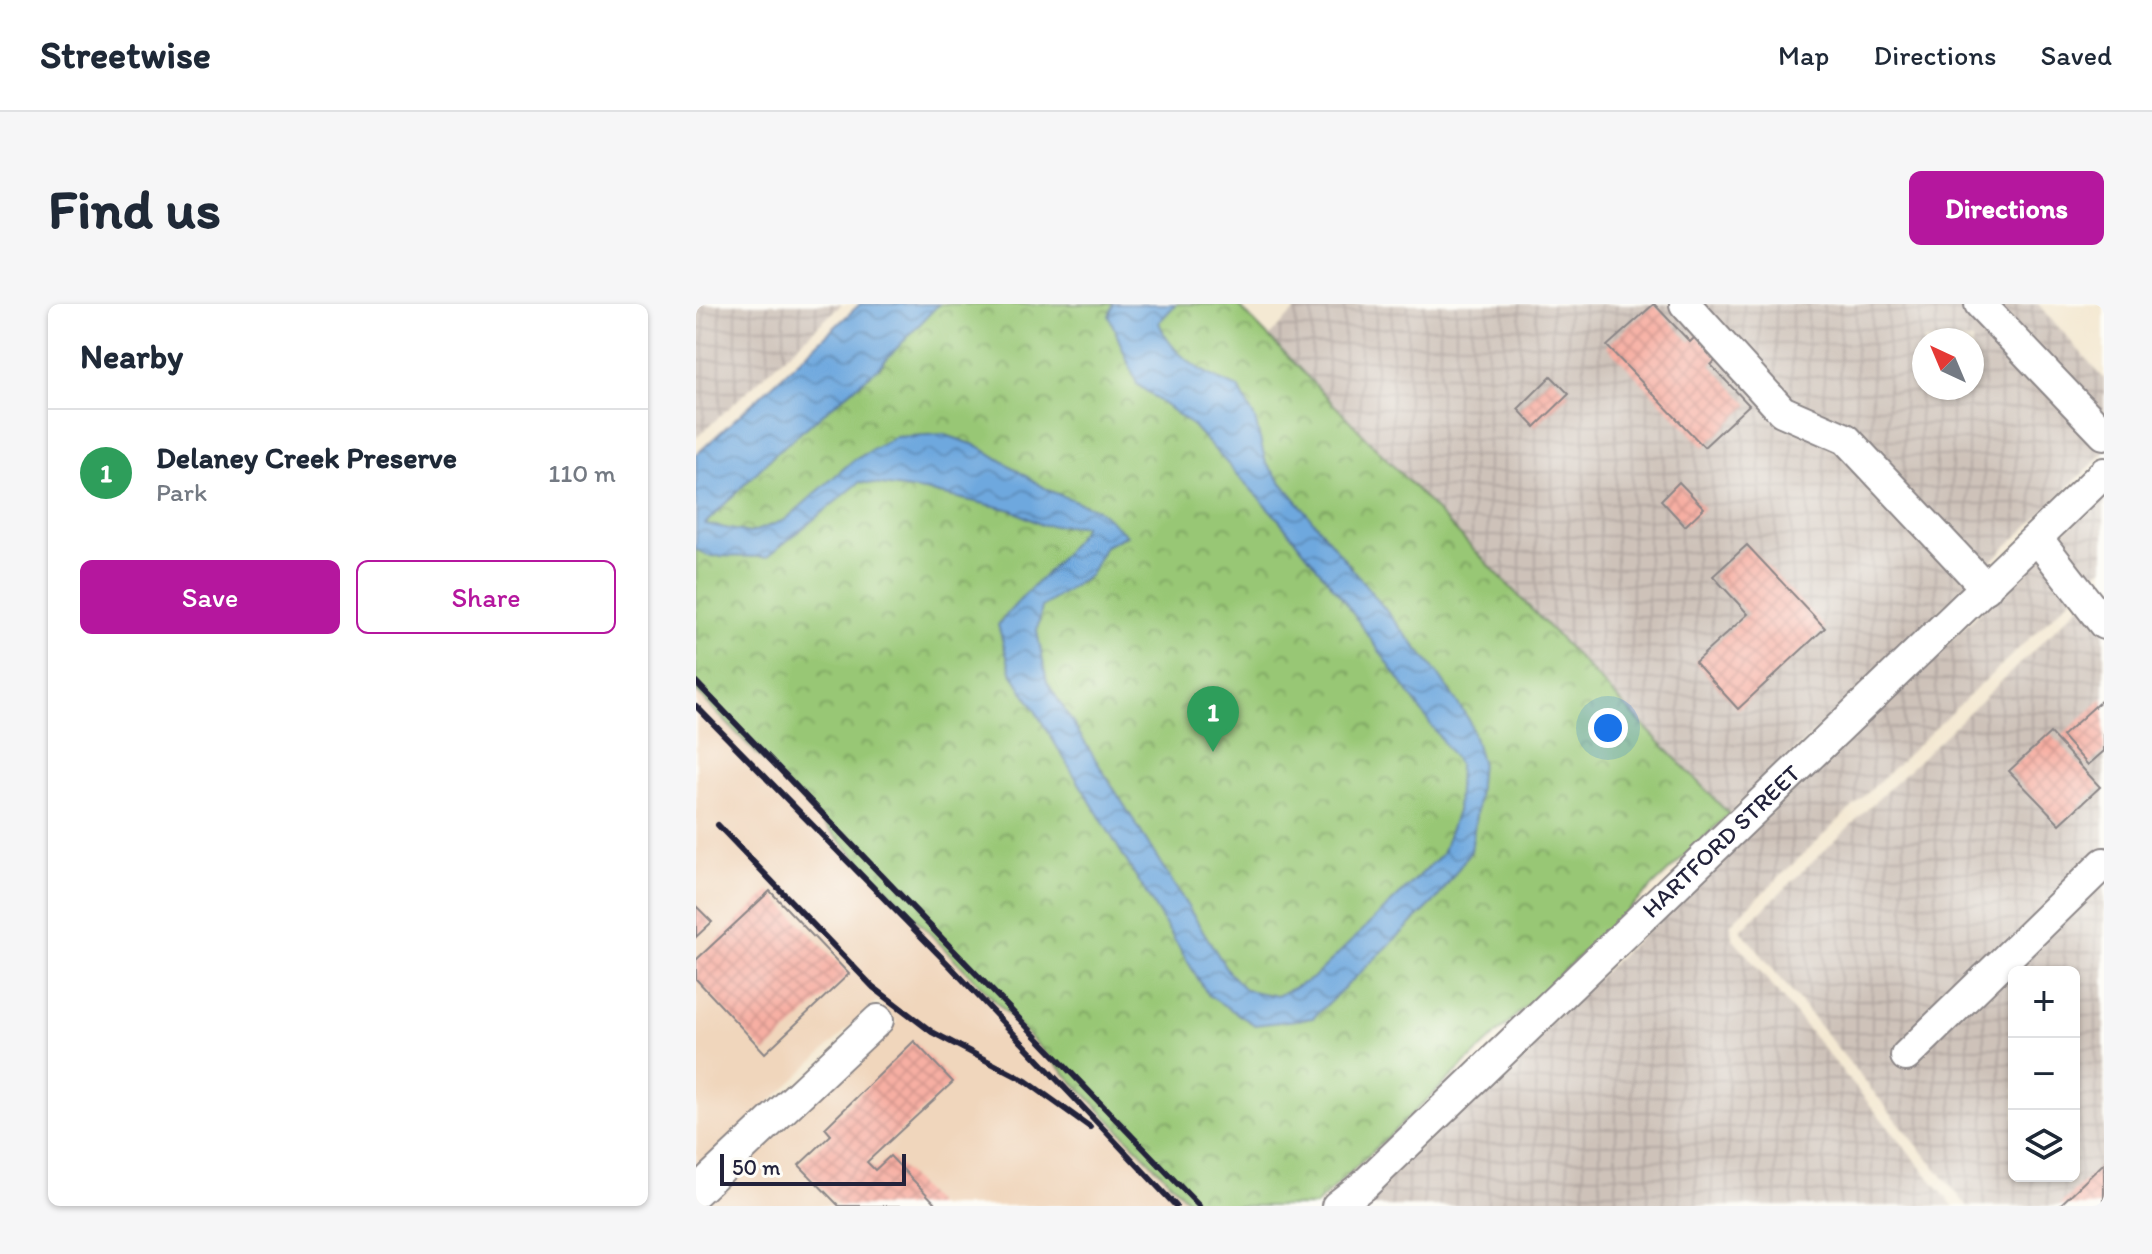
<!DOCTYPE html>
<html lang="en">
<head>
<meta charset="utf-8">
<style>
  body { margin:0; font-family:Itim,sans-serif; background:#f6f6f7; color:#1f2937 }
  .controls { position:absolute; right:24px; bottom:24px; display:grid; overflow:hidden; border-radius:12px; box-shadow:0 2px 6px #0004 }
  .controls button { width:72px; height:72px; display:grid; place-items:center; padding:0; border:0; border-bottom:2px solid #e0e1e3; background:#fff; color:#1f2937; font:40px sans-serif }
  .compass { position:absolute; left:1216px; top:24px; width:72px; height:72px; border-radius:50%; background:#fff; box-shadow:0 2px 6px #0004; rotate:316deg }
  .scale { position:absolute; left:24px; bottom:20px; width:186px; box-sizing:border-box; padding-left:8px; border:4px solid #22223b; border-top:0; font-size:22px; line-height:28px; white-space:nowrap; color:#22223b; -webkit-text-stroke:6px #fdfcf7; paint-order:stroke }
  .you { position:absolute; left:912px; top:424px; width:28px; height:28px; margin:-20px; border:6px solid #fff; border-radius:50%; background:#1a73e8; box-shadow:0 0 0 12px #1a73e833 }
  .badge { display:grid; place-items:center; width:52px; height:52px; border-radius:50%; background:#b5179e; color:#fff; font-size:26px; font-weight:700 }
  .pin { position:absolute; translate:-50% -66px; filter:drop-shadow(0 2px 4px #0008) }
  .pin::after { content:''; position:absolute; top:42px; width:28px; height:24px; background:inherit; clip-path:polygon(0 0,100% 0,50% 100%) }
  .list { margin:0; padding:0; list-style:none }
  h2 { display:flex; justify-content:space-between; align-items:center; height:104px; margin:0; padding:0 32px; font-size:34px }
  h2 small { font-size:26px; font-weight:400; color:#747a83 }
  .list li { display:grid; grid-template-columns:52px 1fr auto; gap:24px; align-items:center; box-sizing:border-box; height:128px; padding:0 32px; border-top:2px solid #e0e1e3 }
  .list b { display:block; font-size:30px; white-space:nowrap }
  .list p { margin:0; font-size:26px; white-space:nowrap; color:#747a83 }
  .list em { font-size:26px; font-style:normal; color:#747a83 }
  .actions { display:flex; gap:16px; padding:24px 32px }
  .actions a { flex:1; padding:18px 0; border:2px solid #b5179e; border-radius:12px; text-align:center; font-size:28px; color:#b5179e }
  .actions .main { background:#b5179e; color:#fff }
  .icon { flex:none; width:44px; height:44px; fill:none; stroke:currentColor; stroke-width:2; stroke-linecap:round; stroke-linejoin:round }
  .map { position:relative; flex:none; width:1408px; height:902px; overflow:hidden; border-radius:12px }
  header { display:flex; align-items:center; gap:48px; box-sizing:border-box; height:112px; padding:0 40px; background:#fff; border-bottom:2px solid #e0e1e3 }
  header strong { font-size:38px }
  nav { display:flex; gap:44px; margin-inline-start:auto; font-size:28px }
  .intro { display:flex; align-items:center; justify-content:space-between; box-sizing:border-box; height:192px; padding:0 48px }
  h1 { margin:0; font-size:56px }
  .button { padding:20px 36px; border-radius:12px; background:#b5179e; color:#fff; font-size:28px; font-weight:700 }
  main { display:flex; gap:48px; padding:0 48px }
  aside { flex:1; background:#fff; border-radius:12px; box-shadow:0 2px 6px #0004 }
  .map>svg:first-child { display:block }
  .built { fill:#f0d6bc }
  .industrial { fill:url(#industrial-grid); fill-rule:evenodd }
  .park { fill:url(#park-crowns); stroke:#5d7458; stroke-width:2 }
  .water { fill:url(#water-waves); stroke:#48658c; stroke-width:2 }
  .building { fill:url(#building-cross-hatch) }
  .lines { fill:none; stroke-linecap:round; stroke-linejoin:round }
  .minor-casing { stroke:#8b8687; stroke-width:34 }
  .minor { stroke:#fff; stroke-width:30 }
  .rail { stroke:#22223b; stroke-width:6 }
  .labels { text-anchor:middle; stroke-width:7; stroke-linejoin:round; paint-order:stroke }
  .street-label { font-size:24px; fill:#22223b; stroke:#fdfcf7 }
</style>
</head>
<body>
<header>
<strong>Streetwise</strong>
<nav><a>Map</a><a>Directions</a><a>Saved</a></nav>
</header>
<div class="intro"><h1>Find us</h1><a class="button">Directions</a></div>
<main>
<aside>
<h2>Nearby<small></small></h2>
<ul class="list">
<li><span class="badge" style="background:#2e9e5b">1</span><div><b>Delaney Creek Preserve</b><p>Park</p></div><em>110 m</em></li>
</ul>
<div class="actions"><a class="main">Save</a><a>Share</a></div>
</aside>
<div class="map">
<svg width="1408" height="902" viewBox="0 0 1408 902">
  <defs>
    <pattern id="industrial-grid" width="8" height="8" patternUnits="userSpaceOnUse" patternTransform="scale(2)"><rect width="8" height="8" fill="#cec2b9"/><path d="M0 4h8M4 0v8" fill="none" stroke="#b1a6a0"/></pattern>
    <pattern id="park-crowns" width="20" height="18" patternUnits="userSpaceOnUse" patternTransform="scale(2)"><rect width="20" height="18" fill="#98c775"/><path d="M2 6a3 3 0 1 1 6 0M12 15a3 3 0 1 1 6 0" fill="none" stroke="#7ca161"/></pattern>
    <pattern id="water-waves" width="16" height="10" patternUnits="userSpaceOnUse" patternTransform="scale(2)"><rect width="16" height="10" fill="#6ea8de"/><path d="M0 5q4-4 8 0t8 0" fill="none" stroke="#5a88b5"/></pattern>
    <pattern id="building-cross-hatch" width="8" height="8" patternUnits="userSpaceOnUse" patternTransform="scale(2)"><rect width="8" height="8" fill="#f7afa3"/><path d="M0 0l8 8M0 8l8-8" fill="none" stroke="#d3968d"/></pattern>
  </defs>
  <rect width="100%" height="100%" fill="#fdfcf7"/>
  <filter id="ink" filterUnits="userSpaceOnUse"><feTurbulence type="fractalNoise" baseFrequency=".0125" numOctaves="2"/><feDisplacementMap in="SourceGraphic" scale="16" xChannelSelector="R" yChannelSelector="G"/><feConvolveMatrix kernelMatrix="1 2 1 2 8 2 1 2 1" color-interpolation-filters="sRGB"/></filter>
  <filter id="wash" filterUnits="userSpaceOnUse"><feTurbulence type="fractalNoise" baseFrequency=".006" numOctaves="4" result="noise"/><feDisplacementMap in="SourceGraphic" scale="32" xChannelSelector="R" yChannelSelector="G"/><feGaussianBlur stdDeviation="1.8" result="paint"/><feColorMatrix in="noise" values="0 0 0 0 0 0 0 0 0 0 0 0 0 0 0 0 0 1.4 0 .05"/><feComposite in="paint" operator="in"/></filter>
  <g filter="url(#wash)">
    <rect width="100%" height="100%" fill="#f4e9d3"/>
    <path class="built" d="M0,379L518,902H6L201,718L181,697L0,868Z"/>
    <path class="industrial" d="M0,0H146L0,134Z
      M606,0H1342L1408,75V149L1013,529L561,44ZM1228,36H1276V84H1228Z
      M1408,190V263L1035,619L1036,633L1257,902H663Z
      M1408,279V902H1271L1045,626ZM1318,668H1378V872H1318Z"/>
    <path class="park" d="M206,0H541L1033,510L619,902H497L0,387V198Z"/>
    <path class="water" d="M164,0H243L181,65L81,148L9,220L54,229L89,216L155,158L199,133L247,130L282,142L354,187L401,205L431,231L409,242L394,271L346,303L341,327L351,378L534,670L550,686L581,692L616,675L746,550L761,507L763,461L649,298L584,217L497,122L441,80L413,12L417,0H480L463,18C474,51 510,72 543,84L559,115L570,159L742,370L773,416L785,457L781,505L775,547L740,596L617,714L559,721L512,691L315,367L302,321C329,286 366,260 388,222L345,221L316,206L235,188L164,178L71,253L12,252L0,245V151Z"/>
    <g id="blocks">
      <path class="building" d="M958,0L994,38L1001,31L1022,54L1015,61L1053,101L1008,143L911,42Z
        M855,72L873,90L839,123L822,105Z
        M983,178L1008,204L989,222L965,196Z
        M1051,241L1129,324L1042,405L999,358L1052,310L1017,272Z
        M1408,394V447L1392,461L1366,432Z
        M1354,429L1404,483L1364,520L1313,467Z
        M74,587L153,670L69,749L0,675V656Z
        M0,602L16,618L0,633Z
        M218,737L257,778L171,858L179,866L194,852L242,902H143L103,861L135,831L129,824Z
        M1408,859V902H1363Z"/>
    </g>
  </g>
  <g filter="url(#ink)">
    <use href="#blocks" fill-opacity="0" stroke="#8b8687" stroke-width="2"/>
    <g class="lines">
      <g class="minor-casing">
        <g id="minor">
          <path d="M989,0L1086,107L1150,135L1290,284"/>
          <path d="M1284,0L1408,130"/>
          <path d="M1341,234L1408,320"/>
          <path d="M1210,752L1408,559"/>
          <path d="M0,888L182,716"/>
          <path id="s1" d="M641,902L669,880L1408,169"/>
        </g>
      </g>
      <use href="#minor" class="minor"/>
      <path class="rail" d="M0,378L503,902
        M0,402L254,662L480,902
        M22,521L177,683L236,728L330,777L394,823"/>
    </g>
  </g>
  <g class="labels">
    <g class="street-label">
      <text dy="8" stroke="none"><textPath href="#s1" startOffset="530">HARTFORD STREET</textPath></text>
    </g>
  </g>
</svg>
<div class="controls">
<button>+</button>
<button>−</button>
<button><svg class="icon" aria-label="layers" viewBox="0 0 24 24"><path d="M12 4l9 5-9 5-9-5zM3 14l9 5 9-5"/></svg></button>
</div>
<svg class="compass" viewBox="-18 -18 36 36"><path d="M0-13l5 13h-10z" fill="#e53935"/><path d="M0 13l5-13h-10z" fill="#747a83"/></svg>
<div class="scale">50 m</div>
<div class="you"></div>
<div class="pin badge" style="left:517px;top:448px;background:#2e9e5b">1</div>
</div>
</main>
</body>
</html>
